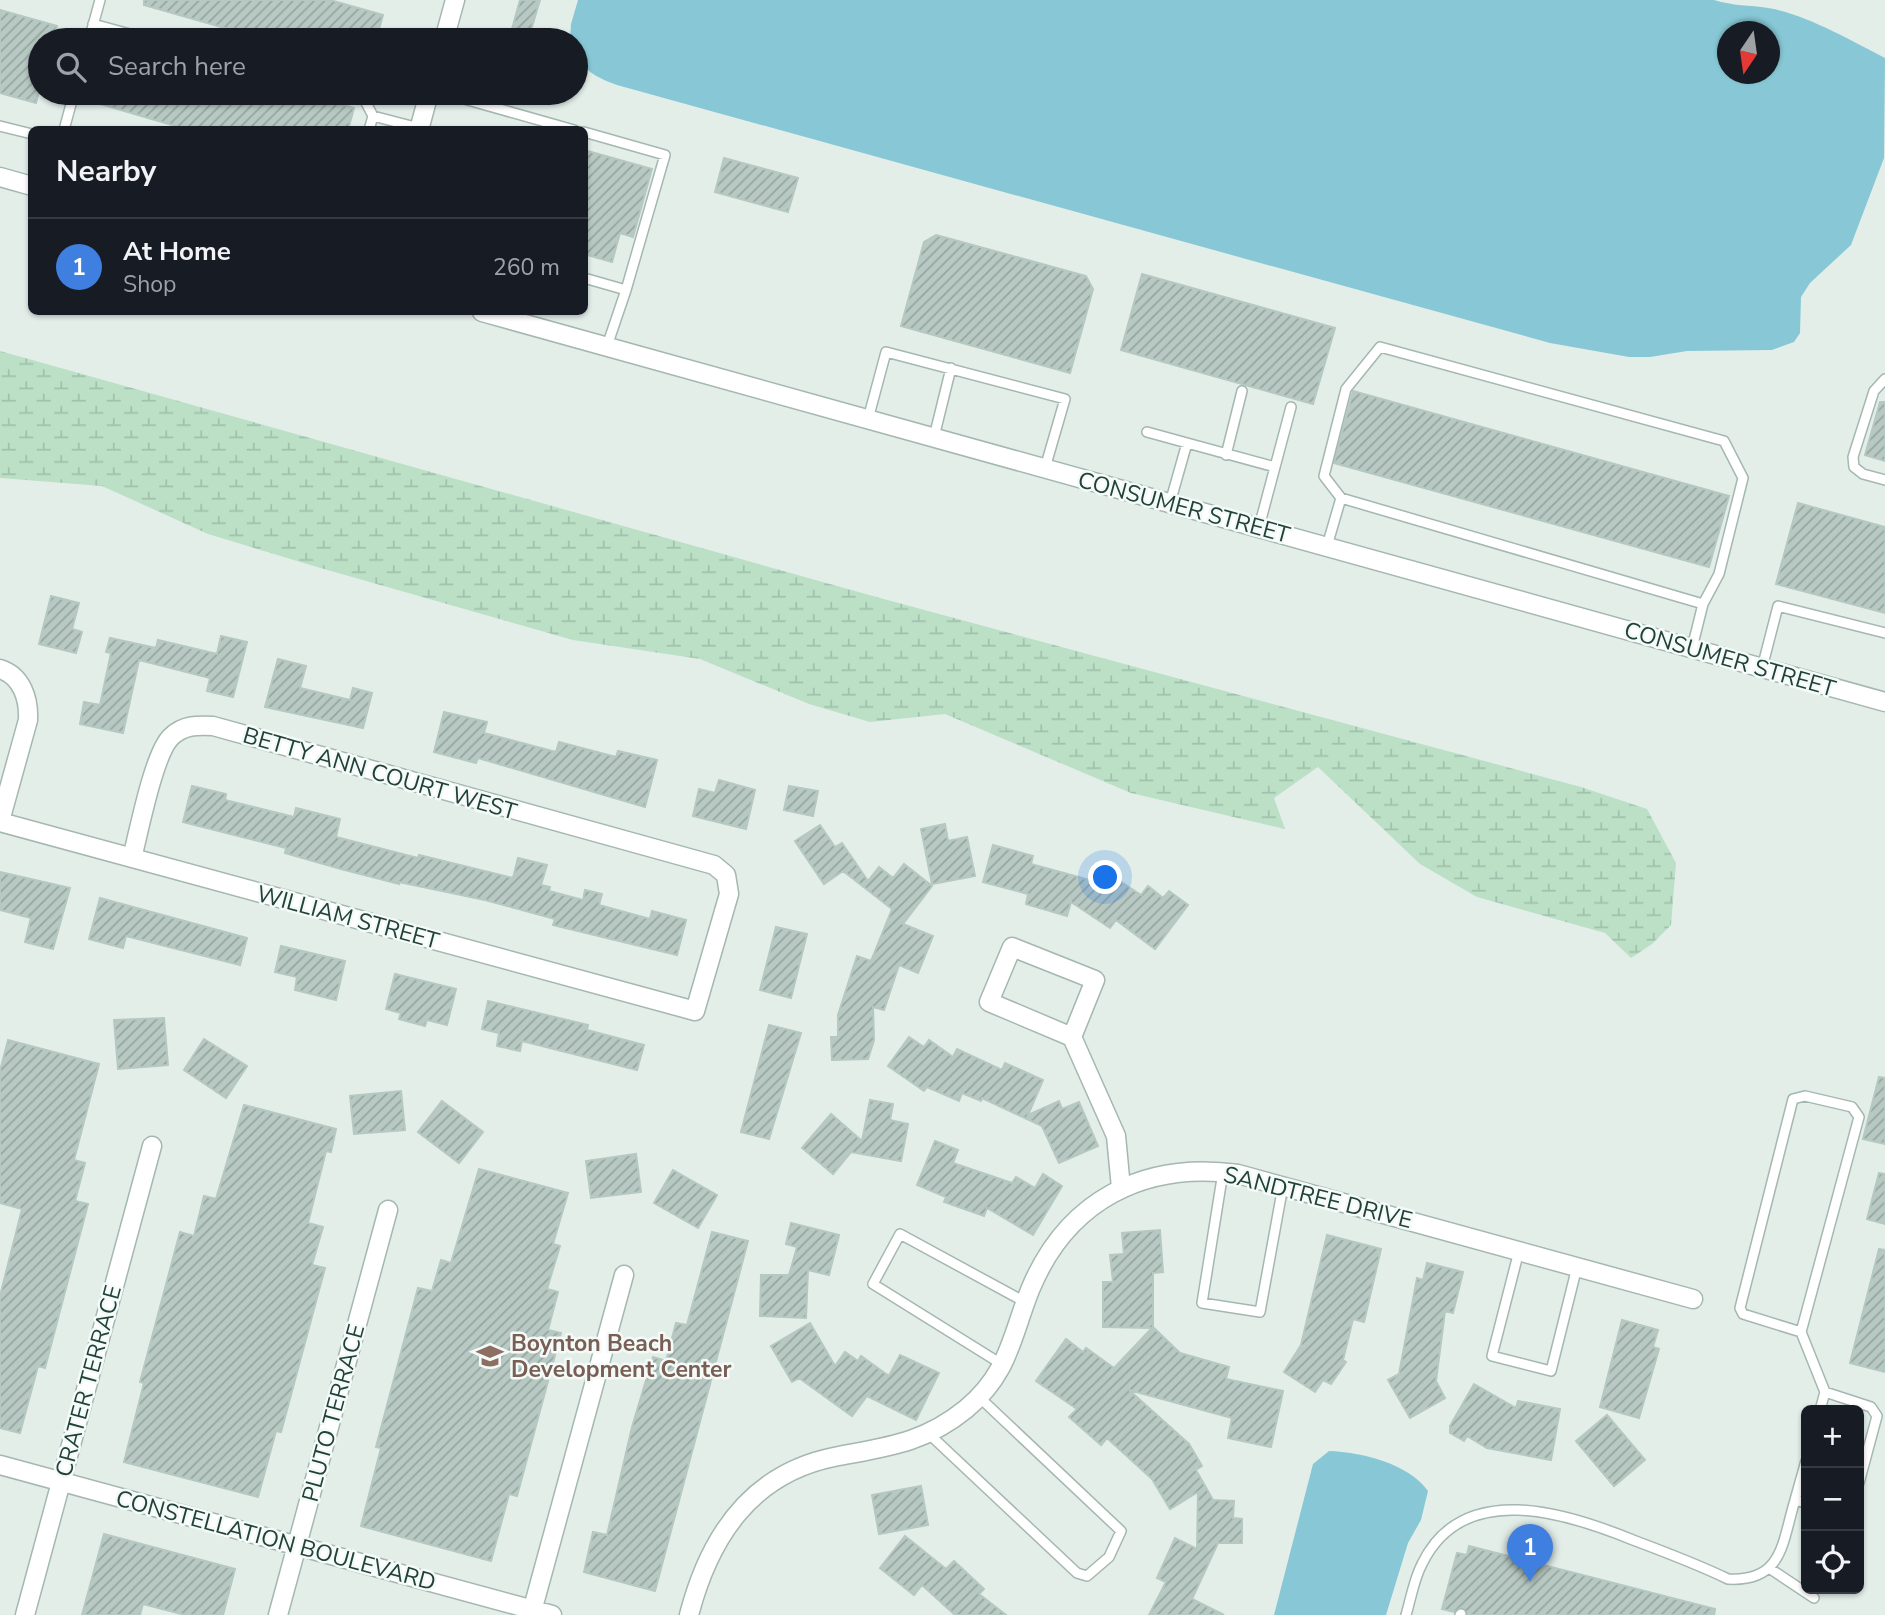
<!DOCTYPE html>
<html lang="en">
<head>
<meta charset="utf-8">
<style>
  body { margin:0; font-family:"Nunito Sans",sans-serif; background:#242831; color:#f1f3f6 }
  .controls { position:absolute; right:21px; bottom:21px; display:grid; overflow:hidden; border-radius:10px; box-shadow:0 2px 5px #0004 }
  .controls button { width:63px; height:63px; display:grid; place-items:center; padding:0; border:0; border-bottom:2px solid #363941; background:#171b24; color:#f1f3f6; font:35px sans-serif }
  .compass { position:absolute; left:1717px; top:21px; width:63px; height:63px; border-radius:50%; background:#171b24; box-shadow:0 2px 5px #0004; rotate:193deg }
  .you { position:absolute; left:1106px; top:878px; width:24px; height:24px; margin:-18px; border:5px solid #fff; border-radius:50%; background:#1a73e8; box-shadow:0 0 0 10px #1a73e833 }
  .badge { display:grid; place-items:center; width:46px; height:46px; border-radius:50%; background:#fb8355; color:#fff; font-size:23px; font-weight:700 }
  .pin { position:absolute; translate:-50% -58px; filter:drop-shadow(0 2px 4px #0008) }
  .pin::after { content:''; position:absolute; top:37px; width:24px; height:21px; background:inherit; clip-path:polygon(0 0,100% 0,50% 100%) }
  .list { margin:0; padding:0; list-style:none }
  h2 { display:flex; justify-content:space-between; align-items:center; height:91px; margin:0; padding:0 28px; font-size:30px }
  h2 small { font-size:23px; font-weight:400; color:#9ea1a6 }
  .list li { display:grid; grid-template-columns:46px 1fr auto; gap:21px; align-items:center; box-sizing:border-box; height:98px; padding:0 28px; border-top:2px solid #363941 }
  .list b { display:block; font-size:26px; white-space:nowrap }
  .list p { margin:0; font-size:23px; white-space:nowrap; color:#9ea1a6 }
  .list em { font-size:23px; font-style:normal; color:#9ea1a6 }
  .icon { flex:none; width:38px; height:38px; fill:none; stroke:currentColor; stroke-width:2; stroke-linecap:round; stroke-linejoin:round }
  .map { position:relative; flex:none; width:1885px; height:1615px; overflow:hidden }
  .search { position:absolute; background:#171b24; box-shadow:0 2px 5px #0004; left:28px; top:28px; width:560px; height:77px; display:flex; align-items:center; gap:18px; box-sizing:border-box; padding:0 24px; border-radius:38px; color:#9ea1a6; font-size:26px }
  .panel { position:absolute; background:#171b24; box-shadow:0 2px 5px #0004; left:28px; top:126px; width:560px; height:189px; border-radius:10px }
  .map>svg:first-child { display:block }
  .wetland { fill:url(#wetland-marsh) }
  .water { fill:#88c8d6; fill-rule:evenodd }
  .building { fill:url(#building-hatch); stroke:#b5c8c1; stroke-width:2 }
  .lines { fill:none; stroke-linecap:round; stroke-linejoin:round }
  .lane-casing { stroke:#a5b7b1; stroke-width:12 }
  .street-casing { stroke:#a5b7b1; stroke-width:21 }
  .lane { stroke:#fff; stroke-width:9 }
  .street { stroke:#fff; stroke-width:18 }
  .labels { text-anchor:middle; stroke-width:5; stroke-linejoin:round; paint-order:stroke }
  .street-label { font-size:23px; fill:#214139; stroke:#f4faf7 }
  .education-label { font-size:23px; font-weight:bold; fill:#785e54; stroke:#f4faf7; text-anchor:start }
</style>
</head>
<body>
<div class="map">
<svg width="1885" height="1615" viewBox="0 0 1885 1615">
  <defs>
    <pattern id="wetland-marsh" width="20" height="14" patternUnits="userSpaceOnUse" patternTransform="scale(1.75)"><rect width="20" height="14" fill="#bbe0c6"/><path d="M1 5h8M5 5V1M11 12h8M15 12V8" fill="none" stroke="#a0c1ab"/></pattern>
    <pattern id="building-hatch" width="6" height="6" patternUnits="userSpaceOnUse" patternTransform="scale(1.75)"><rect width="6" height="6" fill="#b8c9c3"/><path d="M-1 1l2-2M0 6l6-6M5 7l2-2" fill="none" stroke="#95a59f"/></pattern>
  </defs>
  <rect width="100%" height="100%" fill="#e3eee9"/>
  <path class="wetland" d="M0,351L880,598L1581,787L1647,809L1676,863L1671,925L1652,944L1631,958L1605,933L1477,897L1420,864L1318,767L1274,798L1285,829L1131,793L945,714L870,722L809,704L700,659L573,640L317,567L208,534L102,486L0,478Z"/>
  <path class="water" d="M578,0H1714C1733,6 1750,5 1768,8C1805,14 1852,41 1885,58L1884,158L1851,245L1810,283L1801,297L1800,333L1794,342L1772,350L1687,351L1650,357H1629L1550,343L617,85C593,76 576,68 576,40H570L571,24ZM1728,32H1770V74H1728Z
    M1329,1451C1362,1452 1409,1464 1428,1491L1421,1520L1408,1543L1386,1615H1274L1313,1464Z"/>
  <path class="building" d="M144,0H330L383,15L376,40H267L144,5Z
    M520,0H540L528,40H509Z
    M0,10L57,26L53,40H40V87L36,103L0,93Z
    M81,93H302L354,108L348,130H189L80,98Z
    M584,150L652,169L633,237L620,233L612,262L584,254Z
    M724,158L798,178L788,212L715,192Z
    M936,235L1086,276L1093,289L1070,373L901,326L924,242Z
    M1142,274L1335,328L1313,404L1121,350Z
    M1353,391L1729,496L1709,567L1334,463Z
    M1880,402H1885V461L1865,455Z
    M1798,503L1885,527V613L1776,584Z
    M51,596L79,603L72,629L82,632L76,653L39,644Z
    M221,636L247,642L233,697L207,691L210,678L139,660L123,733L80,724L84,702L100,705L111,653L106,652L110,638L156,648L158,640L217,654Z
    M278,659L306,666L300,688L350,700L353,688L372,693L363,728L265,707Z
    M444,712L487,722L484,733L556,752L559,742L616,757L618,751L657,760L645,807L478,758L476,763L434,752Z
    M719,780L755,790L746,829L693,816L699,789L715,793Z
    M192,786L226,794L225,800L294,817L296,808L340,819L336,837L418,858L419,855L513,878L518,858L547,865L541,885L550,887L549,891L583,900L585,890L602,894L599,905L650,919L652,911L686,920L677,955L553,925L555,919L485,900L399,882V884L341,869L285,853L286,848L183,822Z
    M789,786L818,791L813,816L784,810Z
    M945,824L948,841L967,837L975,876L932,884L921,829Z
    M820,825L835,847L842,843L868,881L879,867L893,878L904,864L932,886L903,924L933,936L918,973L899,965L884,1010L873,1007L874,1040L868,1059L832,1060L831,1037H838V1015L857,956L871,961L892,909L843,871L824,884L795,841Z
    M993,845L1033,856L1031,864L1093,881L1098,873L1113,882L1115,878L1141,895L1148,886L1163,898L1169,891L1188,905L1155,949L1116,920L1110,928L1071,902L1067,916L1026,904L1028,894L983,882Z
    M0,872L70,888L53,949L25,942L31,918L0,910Z
    M100,898L247,938L240,965L126,936L123,948L89,939Z
    M776,927L807,934L791,998L760,990Z
    M281,946L345,961L336,1000L295,990L297,977L275,972Z
    M395,974L456,989L447,1025L427,1020L425,1026L399,1019L401,1013L386,1009Z
    M488,1001L588,1025L587,1030L644,1045L637,1070L522,1041L520,1051L497,1046L499,1033L482,1029Z
    M164,1018L168,1065L118,1069L114,1020Z
    M769,1025L801,1033L769,1139L741,1132Z
    M909,1037L924,1047L929,1040L953,1057L957,1049L1002,1070L1005,1063L1043,1080L1028,1115L1059,1101L1062,1109L1079,1102L1098,1146L1059,1163L1042,1126L982,1098L981,1101L962,1093L959,1101L927,1087L924,1091L888,1066Z
    M204,1039L247,1066L226,1098L184,1070Z
    M8,1040L99,1064L74,1160L85,1163L75,1201L88,1204L45,1368L38,1366L20,1433L0,1428V1296L22,1209L0,1203V1071Z
    M1879,1077L1885,1078V1144L1863,1139Z
    M401,1091L405,1130L354,1134L350,1096Z
    M870,1100L893,1104L890,1120L908,1124L901,1161L851,1152L833,1174L802,1148L831,1114L862,1141Z
    M442,1101L483,1132L459,1163L418,1132Z
    M244,1105L336,1129L331,1152L326,1151L308,1223L323,1227L312,1265L325,1268L281,1432L276,1431L258,1497L124,1462L144,1383L140,1382L180,1232L194,1236L204,1196L216,1199Z
    M935,1141L958,1150L953,1163L1012,1183L1016,1177L1035,1188L1043,1174L1062,1186L1033,1235L987,1208L984,1216L944,1202L946,1197L917,1185Z
    M636,1154L641,1192L591,1198L586,1161Z
    M479,1169L568,1193L553,1244L560,1246L547,1289L558,1292L548,1330L561,1333L517,1496L509,1494L491,1561L361,1526L381,1448L376,1447L418,1288L432,1291L441,1260L451,1263Z
    M673,1170L717,1195L698,1228L654,1203Z
    M1879,1173L1885,1174V1224L1867,1219Z
    M791,1223L839,1235L829,1275L808,1270L806,1318L760,1316L761,1275H789L797,1247L786,1244Z
    M1160,1230L1163,1272L1153,1273V1327L1180,1353L1229,1367L1226,1379L1283,1391L1271,1447L1228,1438L1232,1418L1129,1390L1189,1444L1202,1466L1196,1470L1213,1500L1234,1501L1233,1518L1242,1519V1543H1218L1192,1599L1224,1615H1149L1166,1582L1157,1578L1175,1538L1197,1549L1198,1492L1170,1509L1152,1479L1107,1438L1101,1445L1069,1417L1077,1409L1036,1381L1066,1339L1083,1352L1086,1348L1114,1368L1152,1328L1103,1327V1282H1113L1110,1255L1124,1254L1122,1233Z
    M712,1232L748,1241L655,1591L584,1572L593,1532L607,1535L632,1427L653,1357L666,1361L676,1323L687,1325Z
    M1327,1235L1381,1249L1364,1322L1353,1319L1343,1360L1346,1362L1331,1384L1323,1380L1315,1392L1284,1372L1301,1345Z
    M1879,1249L1885,1250V1372L1850,1363Z
    M1427,1263L1463,1272L1453,1313L1445,1311L1436,1381L1445,1398L1410,1418L1388,1380L1399,1374L1417,1278L1423,1280Z
    M1622,1320L1658,1330L1653,1347L1659,1349L1639,1418L1600,1407Z
    M810,1323L835,1366L845,1352L858,1361L861,1356L889,1376L900,1355L939,1373L916,1420L867,1396L852,1416L799,1378L792,1382L771,1346Z
    M1474,1384L1516,1408L1518,1401L1560,1409L1551,1460L1487,1448L1467,1436L1464,1441L1450,1433V1426Z
    M1607,1415L1645,1460L1614,1486L1576,1441Z
    M921,1486L928,1525L879,1534L872,1495Z
    M104,1534L235,1569L223,1615H185L143,1604L140,1615H82Z
    M905,1536L946,1569L954,1561L984,1589L979,1594L1006,1615H955L922,1585L914,1595L880,1568Z
    M1469,1546L1715,1609L1714,1615H1468L1462,1607L1454,1612L1442,1609L1457,1553L1467,1555Z"/>
  <g class="lines">
    <g class="lane-casing">
      <path id="lane" d="M93,24L152,40
        M89,40L100,0
        M349,93L363,97L373,116
        M443,93L574,130
        M0,126L32,134
        M64,130L74,93
        M369,130L373,116L419,128
        M584,132L665,155L626,290
        M584,278L626,290L607,346
        M1885,379L1874,391L1853,457L1854,467L1863,474L1885,480
        M868,419L886,352L1065,399L1045,468
        M1147,432L1187,443
        M934,437L951,368
        M1226,455L1242,391
        M1341,498L1324,476L1346,389L1380,347L1724,441L1743,478L1719,574L1703,604
        M1170,503L1187,443L1275,467
        M1259,527L1291,407
        M1327,546L1341,498L1703,604L1692,648
        M1762,668L1778,606L1885,633
        M1223,1172L1202,1303L1260,1312L1283,1186
        M1519,1251L1492,1356L1551,1371L1577,1267
        M1801,1332L1859,1117L1852,1107L1805,1096L1793,1099L1740,1308L1743,1314L1801,1332L1825,1392L1820,1410
        M1003,1365L873,1284L900,1234L1025,1302
        M1825,1392L1871,1407L1877,1416L1859,1483
        M928,1433L1077,1573L1087,1576L1109,1557L1121,1531L978,1396
        M1806,1461L1795,1500L1806,1503
        M1769,1568L1814,1598
        M1406,1615C1411,1598 1414,1579 1422,1564C1463,1479 1567,1513 1633,1540C1665,1552 1697,1564 1728,1579C1783,1582 1782,1543 1795,1500
        M1460,1615L1461,1614"/>
    </g>
    <g class="street-casing">
      <path id="street" d="M444,40L455,0
        M419,130L429,93
        M0,177L32,186
        M482,312L1885,702
        M0,669C22,676 29,699 28,720L0,821
        M0,822L695,1011L729,894L726,875L714,865L213,726C197,725 183,725 171,737C154,753 139,831 132,858
        M1072,1037L989,1002L1012,947L1095,980L1072,1037L1116,1136L1121,1188
        M0,1465L552,1615
        M25,1615L152,1146
        M278,1615L388,1210
        M531,1615L624,1275
        M689,1615C709,1538 750,1474 834,1457C885,1447 923,1444 966,1409C1009,1373 1011,1338 1030,1290C1067,1200 1144,1161 1238,1174L1693,1299"/>
    </g>
    <use href="#lane" class="lane"/>
    <use href="#street" class="street"/>
  </g>
  <defs>
    <g id="school-bare" transform="scale(2.1)"><path d="M0-5L7-2L0 1L-7-2ZM-4 1L0 2.5L4 1V4Q0 6-4 4Z" fill="#8d6e63" stroke="#f4faf7" stroke-width="2.5" paint-order="stroke"/></g>
  </defs>
  <g fill-rule="evenodd">
    <use href="#school-bare" x="490" y="1356"/>
  </g>
  <g class="labels">
    <g class="street-label">
      <text transform="translate(1184 507) rotate(15)" y="8">CONSUMER STREET</text>
      <text transform="translate(1730 659) rotate(16)" y="8">CONSUMER STREET</text>
      <text transform="translate(380 773) rotate(16)" y="8">BETTY ANN COURT WEST</text>
      <text transform="translate(348 917) rotate(15)" y="8">WILLIAM STREET</text>
      <text transform="translate(1318 1197) rotate(14)" y="8">SANDTREE DRIVE</text>
      <text transform="translate(88 1381) rotate(-75)" y="8">CRATER TERRACE</text>
      <text transform="translate(333 1413) rotate(-75)" y="8">PLUTO TERRACE</text>
      <text transform="translate(276 1540) rotate(15)" y="8">CONSTELLATION BOULEVARD</text>
    </g>
    <g class="education-label">
      <text x="511" y="1351">Boynton Beach<tspan x="511" dy="26">Development Center</tspan></text>
    </g>
  </g>
</svg>
<div class="controls">
<button>+</button>
<button>−</button>
<button><svg class="icon" aria-label="locate" viewBox="0 0 24 24"><circle cx="12" cy="12" r="6"/><path d="M12 2v4M12 18v4M2 12h4M18 12h4"/></svg></button>
</div>
<svg class="compass" viewBox="-18 -18 36 36"><path d="M0-13l5 13h-10z" fill="#e53935"/><path d="M0 13l5-13h-10z" fill="#9ea1a6"/></svg>
<div class="you"></div>
<div class="pin badge" style="left:1530px;top:1582px;background:#3f7fe0">1</div>
<div class="search"><svg class="icon" aria-label="search" viewBox="0 0 24 24"><circle cx="10" cy="10" r="6"/><path d="M15 15l6 6"/></svg>Search here</div>
<section class="panel">
<h2>Nearby<small></small></h2>
<ul class="list">
<li><span class="badge" style="background:#3f7fe0">1</span><div><b>At Home</b><p>Shop</p></div><em>260 m</em></li>
</ul>
</section>
</div>
</body>
</html>
